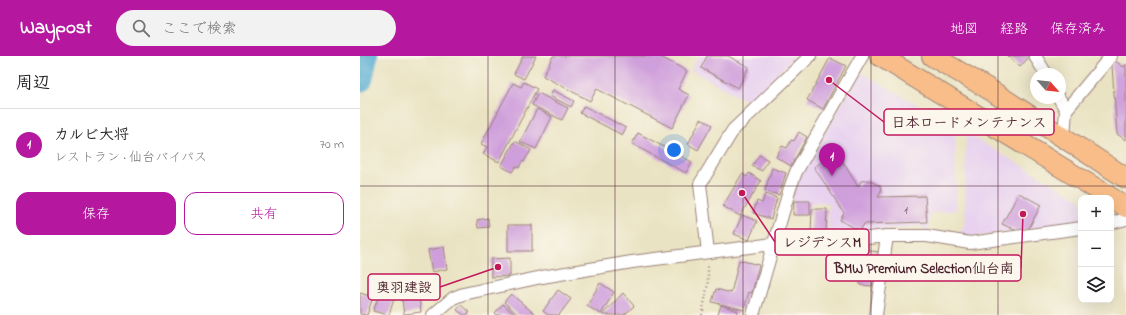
<!DOCTYPE html>
<html lang="ja">
<head>
<meta charset="utf-8">
<style>
  body { margin:0; font-family:"Indie Flower","Klee One",sans-serif; background:#f2f2f2; color:#202124 }
  .controls { position:absolute; right:12px; bottom:12px; display:grid; overflow:hidden; border-radius:8px; box-shadow:0 4px 16px #0002 }
  .controls button { width:36px; height:36px; display:grid; place-items:center; padding:0; border:0; border-bottom:1px solid #e0e0e0; background:#fff; color:#202124; font:20px sans-serif }
  .compass { position:absolute; left:670px; top:12px; width:36px; height:36px; border-radius:50%; background:#fff; box-shadow:0 4px 16px #0002; rotate:117deg }
  .you { position:absolute; left:314px; top:94px; width:14px; height:14px; margin:-10px; border:3px solid #fff; border-radius:50%; background:#1a73e8; box-shadow:0 0 0 6px #1a73e833 }
  .badge { display:grid; place-items:center; width:26px; height:26px; border-radius:50%; background:#b5179e; color:#fff; font-size:13px; font-weight:700 }
  .pin { position:absolute; translate:-50% -33px; filter:drop-shadow(0 1px 2px #0008) }
  .pin::after { content:''; position:absolute; top:21px; width:14px; height:12px; background:inherit; clip-path:polygon(0 0,100% 0,50% 100%) }
  .list { margin:0; padding:0; list-style:none }
  h2 { display:flex; justify-content:space-between; align-items:center; height:52px; margin:0; padding:0 16px; font-size:17px }
  h2 small { font-size:13px; font-weight:400; color:#757577 }
  .list li { display:grid; grid-template-columns:26px 1fr auto; gap:12px; align-items:center; box-sizing:border-box; height:72px; padding:0 16px; border-top:1px solid #e0e0e0 }
  .list b { display:block; font-size:15px; white-space:nowrap }
  .list p { margin:0; font-size:13px; white-space:nowrap; color:#757577 }
  .list em { font-size:13px; font-style:normal; color:#757577 }
  .actions { display:flex; gap:8px; padding:12px 16px }
  .actions a { flex:1; padding:9px 0; border:1px solid #b5179e; border-radius:12px; text-align:center; font-size:14px; color:#b5179e }
  .actions .main { background:#b5179e; color:#fff }
  .icon { flex:none; width:22px; height:22px; fill:none; stroke:currentColor; stroke-width:2; stroke-linecap:round; stroke-linejoin:round }
  .map { position:relative; flex:none; width:766px; height:259px; overflow:hidden }
  header { display:flex; align-items:center; gap:24px; box-sizing:border-box; height:56px; padding:0 20px; background:#b5179e; color:#fff }
  header strong { font-size:19px }
  nav { display:flex; gap:22px; margin-inline-start:auto; font-size:14px }
  .search { width:280px; height:36px; background:#f2f2f2; display:flex; align-items:center; gap:10px; box-sizing:border-box; padding:0 14px; border-radius:22px; color:#757577; font-size:15px }
  main { display:flex }
  aside { flex:1; background:#fff }
  .map>svg:first-child { display:block }
  .built { fill:#e8d2ef }
  .lines { fill:none; stroke-linecap:round; stroke-linejoin:round }
  .river { stroke:#55acd1; stroke-width:26 }
  .building { fill:#cf9fdb }
  .minor-casing { stroke:#9a8177; stroke-width:14 }
  .trunk-casing { stroke:#9a8177; stroke-width:22 }
  .path { stroke:#9a8177; stroke-width:2.5; stroke-dasharray:1 3; stroke-linecap:butt }
  .minor { stroke:#fff; stroke-width:12 }
  .trunk { stroke:#f8bd89; stroke-width:20 }
  .grid { fill:none; stroke:#4a1f2b; stroke-width:1; stroke-opacity:0.55 }
  .labels { text-anchor:middle; stroke-width:3.5; stroke-linejoin:round; paint-order:stroke }
  .number-label { font-size:11px; fill:#6b3f57 }
  .leader { fill:none; stroke:#c2185b; stroke-width:1.5 }
  .callout-dot { fill:#c2185b; stroke:#fbf7ec; stroke-width:1.5 }
  .callout { fill:#fbf7ec; stroke:#c2185b; stroke-width:1.5 }
  .callout-label { font-size:14px; text-anchor:middle; font-weight:bold; fill:#4a1f2b }
</style>
</head>
<body>
<header>
<strong>Waypost</strong>
<div class="search"><svg class="icon" aria-label="search" viewBox="0 0 24 24"><circle cx="10" cy="10" r="6"/><path d="M15 15l6 6"/></svg>ここで検索</div>
<nav><a>地図</a><a>経路</a><a>保存済み</a></nav>
</header>
<main>
<aside>
<h2>周辺<small></small></h2>
<ul class="list">
<li><span class="badge">1</span><div><b>カルビ大将</b><p>レストラン · 仙台バイパス</p></div><em>70 m</em></li>
</ul>
<div class="actions"><a class="main">保存</a><a>共有</a></div>
</aside>
<div class="map">
<svg width="766" height="259" viewBox="0 0 766 259">
  <rect width="100%" height="100%" fill="#fbf7ec"/>
  <filter id="ink" filterUnits="userSpaceOnUse"><feTurbulence type="fractalNoise" baseFrequency=".025" numOctaves="2"/><feDisplacementMap in="SourceGraphic" scale="8" xChannelSelector="R" yChannelSelector="G"/><feConvolveMatrix kernelMatrix="1 2 1 2 8 2 1 2 1" color-interpolation-filters="sRGB"/></filter>
  <filter id="wash" filterUnits="userSpaceOnUse"><feTurbulence type="fractalNoise" baseFrequency=".012" numOctaves="4" result="noise"/><feDisplacementMap in="SourceGraphic" scale="16" xChannelSelector="R" yChannelSelector="G"/><feGaussianBlur stdDeviation="0.9" result="paint"/><feColorMatrix in="noise" values="0 0 0 0 0 0 0 0 0 0 0 0 0 0 0 0 0 1.4 0 .05"/><feComposite in="paint" operator="in"/></filter>
  <g filter="url(#wash)">
    <rect width="100%" height="100%" fill="#eae3c3"/>
    <path class="built" d="M339,0H435L390,47L331,14Z
      M501,16L595,71L596,154L570,157L568,175L560,170L468,181L469,148L431,145L439,120Z
      M606,77L721,144V167L607,182L600,176L605,168Z"/>
    <g class="lines">
      <path class="river" d="M0,23L5,0"/>
    </g>
    <g id="blocks">
      <path class="building" d="M163,0H176L164,23L154,18Z
        M193,0H299L327,15L318,33L329,39L312,72L237,33L230,45L183,20Z
        M347,0H368L389,11L378,32L341,12Z
        M648,0H670L660,11Z
        M470,2L486,10L463,53L447,44Z
        M755,5L764,11L766,8V84L757,78L752,10Z
        M164,26L177,33L139,106L123,98L127,91L121,88L153,27L161,31Z
        M193,34L214,45L211,51L190,40Z
        M178,37L208,52L202,64L172,49Z
        M224,50L266,72L262,79L220,57Z
        M177,53L192,61L176,93L160,86Z
        M341,63L352,69L338,94L328,88Z
        M439,76L447,81L431,110L416,101L422,90L427,92L431,84L434,85Z
        M278,77L332,106L326,117L272,88Z
        M155,85L171,94L164,106L162,105L159,112L156,110L152,116L141,110Z
        M477,96L498,131L501,125L508,124L520,130L521,136L518,141L565,140L567,166L504,168L500,175L480,164L484,157L454,111Z
        M399,99L408,104L402,115L392,110Z
        M412,112L426,117L419,139L405,135Z
        M389,117L401,125L380,160L363,150L382,118L387,121Z
        M659,137L681,149L668,174L657,175L642,168Z
        M405,138L417,142L411,163L393,157L397,145L402,147Z
        M434,145H450V159H433Z
        M452,153H467L466,179L451,178Z
        M382,159L397,165L389,184L374,178Z
        M128,162L129,171L118,172L117,164Z
        M148,169H172V195H148Z
        M84,191L87,213L72,216L68,194Z
        M500,194L521,196L512,230L500,229Z
        M150,202V220L131,221V203Z
        M379,204L399,209L392,237L389,236L384,254L352,246L356,233L371,237Z
        M240,227L254,236L241,258L227,250Z
        M58,234L61,256L44,258L41,237Z
        M198,234L211,243L199,259H188L183,255Z
        M21,235L35,240L29,259L13,255Z
        M0,237L13,241L7,259L0,258Z
        M263,237L274,250L264,259H242Z
        M151,238L176,259H158L144,246Z
        M143,248L155,259H137L135,257Z
        M101,249L109,256L108,259H104L97,254Z
        M361,249L378,255L377,259H358Z"/>
    </g>
  </g>
  <g filter="url(#ink)">
    <use href="#blocks" fill-opacity="0" stroke="#9a8177" stroke-width="1"/>
    <g class="lines">
      <g class="minor-casing">
        <path id="minor" d="M675,0L686,18
          M699,42L706,54
          M704,81L706,54L751,0
          M751,167L766,163
          M348,196L340,128L373,74L450,0
          M73,259L93,242L103,238L182,221L272,206L413,188L472,186L527,180H567L610,187L721,172
          M393,259L430,132L436,116L502,0
          M516,259L527,180"/>
      </g>
      <g class="trunk-casing">
        <path id="trunk" d="M520,0L766,151
          M572,0L627,32L766,122"/>
      </g>
      <path class="path" d="M342,259L348,227V208"/>
      <use href="#minor" class="minor"/>
      <use href="#trunk" class="trunk"/>
    </g>
  </g>
  <path class="grid" d="M128,0V259M255,0V259M383,0V259M511,0V259M638,0V259M0,130H766"/>
  <g class="labels">
    <g class="number-label">
      <text x="546" y="158">1</text>
    </g>
  </g>
  <path class="leader" d="M469 24L524 66M382 137L415 186M663 158L661 212M138 211L80 231"/>
  <g class="callout-dot">
    <circle cx="469" cy="24" r="4"/>
    <circle cx="382" cy="137" r="4"/>
    <circle cx="663" cy="158" r="4"/>
    <circle cx="138" cy="211" r="4"/>
  </g>
  <g class="callout">
    <rect x="524" y="53" width="170" height="26" rx="4"/>
    <rect x="415" y="173" width="94" height="26" rx="4"/>
    <rect x="466" y="199" width="195" height="26" rx="4"/>
    <rect x="8" y="218" width="72" height="26" rx="4"/>
  </g>
  <g class="callout-label">
    <text x="609" y="71">日本ロードメンテナンス</text>
    <text x="462" y="191">レジデンスM</text>
    <text x="564" y="217">BMW Premium Selection仙台南</text>
    <text x="44" y="236">奥羽建設</text>
  </g>
</svg>
<div class="controls">
<button>+</button>
<button>−</button>
<button><svg class="icon" aria-label="layers" viewBox="0 0 24 24"><path d="M12 4l9 5-9 5-9-5zM3 14l9 5 9-5"/></svg></button>
</div>
<svg class="compass" viewBox="-18 -18 36 36"><path d="M0-13l5 13h-10z" fill="#e53935"/><path d="M0 13l5-13h-10z" fill="#757577"/></svg>
<div class="you"></div>
<div class="pin badge" style="left:472px;top:120px">1</div>
</div>
</main>
</body>
</html>
